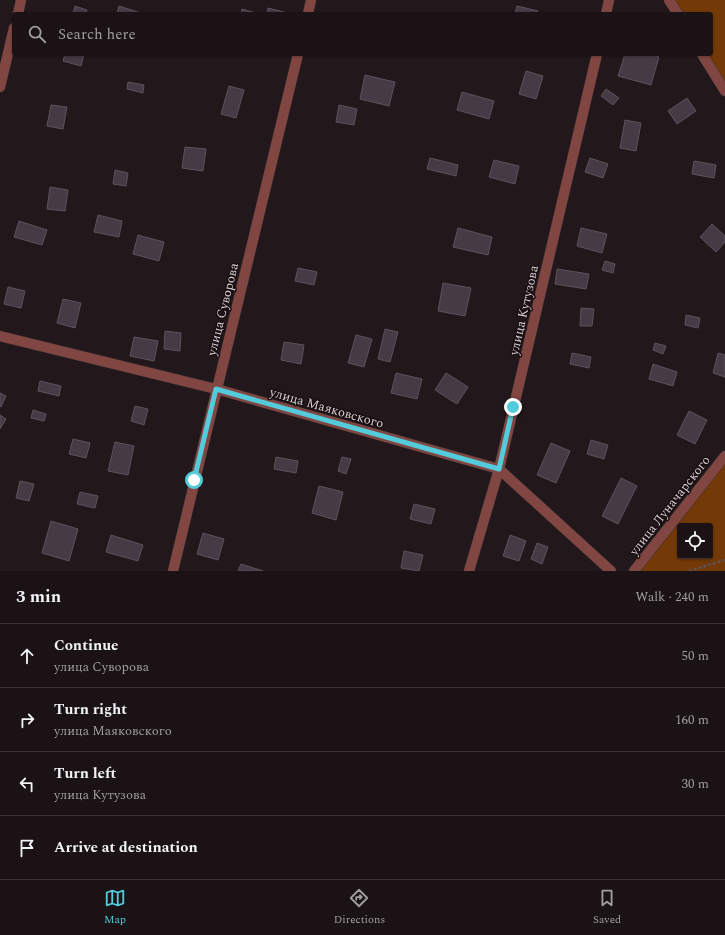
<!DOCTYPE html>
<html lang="en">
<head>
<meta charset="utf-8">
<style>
  body { margin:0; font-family:Spectral,serif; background:#231b1e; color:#f1f3f6 }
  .controls { position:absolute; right:12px; bottom:12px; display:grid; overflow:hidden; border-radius:4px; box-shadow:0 1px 3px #0004 }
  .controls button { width:36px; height:36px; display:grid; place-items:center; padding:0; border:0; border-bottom:1px solid #383234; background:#1a1215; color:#f1f3f6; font:20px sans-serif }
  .stop { position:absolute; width:12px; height:12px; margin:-9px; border:3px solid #53cbda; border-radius:50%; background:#fff }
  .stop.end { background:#53cbda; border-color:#fff; box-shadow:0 1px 4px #0008 }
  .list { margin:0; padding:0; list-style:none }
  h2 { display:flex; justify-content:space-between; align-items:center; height:52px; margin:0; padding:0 16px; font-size:17px }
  h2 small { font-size:13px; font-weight:400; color:#9f9ea0 }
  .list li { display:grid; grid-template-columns:26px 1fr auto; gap:12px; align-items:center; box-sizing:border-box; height:64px; padding:0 16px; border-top:1px solid #383234 }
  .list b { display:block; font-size:15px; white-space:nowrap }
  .list p { margin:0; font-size:13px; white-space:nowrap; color:#9f9ea0 }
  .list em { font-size:13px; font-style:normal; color:#9f9ea0 }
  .icon { flex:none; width:22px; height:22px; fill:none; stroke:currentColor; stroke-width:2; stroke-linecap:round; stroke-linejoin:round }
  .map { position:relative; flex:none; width:725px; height:571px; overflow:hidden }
  .search { position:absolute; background:#1a1215; box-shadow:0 1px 3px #0004; left:12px; right:12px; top:12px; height:44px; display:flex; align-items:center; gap:10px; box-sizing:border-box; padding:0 14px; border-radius:4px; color:#9f9ea0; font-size:15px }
  .sheet { height:308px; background:#1a1215 }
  nav { display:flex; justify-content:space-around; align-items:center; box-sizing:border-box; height:56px; border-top:1px solid #383234; background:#1a1215; font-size:11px; color:#9f9ea0 }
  nav a { display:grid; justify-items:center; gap:2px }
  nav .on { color:#53cbda }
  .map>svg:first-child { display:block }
  .forest { fill:#733906; fill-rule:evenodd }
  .building { fill:#443b44; stroke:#5b525b }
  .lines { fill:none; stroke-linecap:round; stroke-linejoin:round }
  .minor-casing { stroke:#3b3235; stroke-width:11 }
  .path { stroke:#5c5357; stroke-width:2.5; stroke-dasharray:3 2; stroke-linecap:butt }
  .minor { stroke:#824642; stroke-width:10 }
  .route { stroke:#53cbda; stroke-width:5 }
  .labels { text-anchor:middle; stroke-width:3; stroke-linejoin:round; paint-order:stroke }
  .street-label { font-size:13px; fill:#d7cfd2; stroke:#190f12 }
</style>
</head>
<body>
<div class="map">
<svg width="725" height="571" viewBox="0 0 725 571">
  <rect width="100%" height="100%" fill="#22181c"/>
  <path class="forest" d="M669,0H725V91L702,54H711V14H678Z
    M725,456V571H634ZM680,526H710V556H680Z"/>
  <path class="building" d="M75,6L87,10L86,14H73Z
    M119,6L144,14H117Z
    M517,6L538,11L537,14H515Z
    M268,8L284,12L283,14H267Z
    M242,9L256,13V14H241Z
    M65,54H84L81,66L63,61Z
    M625,54H648L659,57L651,85L618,76Z
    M526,71L543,76L536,99L519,94Z
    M365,75L395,82L389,106L360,99Z
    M128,82L144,85L143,93L127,89Z
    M229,86L244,90L236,118L221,114Z
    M606,89L619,98L613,105L601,96Z
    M462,92L494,101L489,119L457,110Z
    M687,98L696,111L677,124L668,111Z
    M51,105L67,107L63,129L47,126Z
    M339,105L357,109L354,125L336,122Z
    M625,120L641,123L636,151L620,148Z
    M185,147L206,149L203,171L182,168Z
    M430,158L458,165L456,176L427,169Z
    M590,158L608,164L603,178L585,172Z
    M494,160L519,166L515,184L489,177Z
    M694,161L716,165L714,178L692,174Z
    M115,170L128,173L126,186L113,184Z
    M50,187L68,190L65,211L47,209Z
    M98,215L122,221L119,237L94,232Z
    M19,221L47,230L42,245L14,237Z
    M712,224L725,236V242L716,252L700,237Z
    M458,228L492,237L488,255L453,247Z
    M581,228L607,234L602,253L577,246Z
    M138,235L164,242L159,261L133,254Z
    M605,261L615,264L613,273L602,270Z
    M298,268L317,272L314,285L295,281Z
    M557,269L589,274L586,289L555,284Z
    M443,283L471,288L465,316L438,311Z
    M8,287L25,291L21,308L4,304Z
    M63,299L81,303L75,328L57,323Z
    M581,308L594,309L592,326H580Z
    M686,315L700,318L698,328L685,325Z
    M385,329L398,332L390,362L378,359Z
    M165,331L181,333L180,351L164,349Z
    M356,335L372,339L364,367L348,363Z
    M134,337L158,341L154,361L130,356Z
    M284,342L304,345L301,364L281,360Z
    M655,343L666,346L663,354L653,350Z
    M572,353L591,357L589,368L570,364Z
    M718,353L725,355V377L713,373Z
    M653,364L677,372L673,386L649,379Z
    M396,373L422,379L417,399L391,393Z
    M446,373L468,387L457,404L435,390Z
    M40,381L61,386L59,396L38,391Z
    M0,393L6,396L1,407L0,406Z
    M135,406L148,409L144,425L131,421Z
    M33,410L46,414L44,421L31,418Z
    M689,411L707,420L695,444L677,435Z
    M0,415L6,419L0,429Z
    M73,439L90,443L86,458L69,454Z
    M591,440L608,445L604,459L587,454Z
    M115,442L134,446L128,475L108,471Z
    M551,443L570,451L556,483L537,475Z
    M276,457L298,461L296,473L274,469Z
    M342,457L351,459L346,474L338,471Z
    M621,478L637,486L618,524L602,516Z
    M20,481L34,484L29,501L16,498Z
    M319,486L343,492L336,520L312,513Z
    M80,492L98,496L95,508L77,504Z
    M414,504L435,509L431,524L410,519Z
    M51,521L78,529L69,561L42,553Z
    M203,533L224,539L218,560L197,554Z
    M111,535L143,545L138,561L106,552Z
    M510,535L526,541L519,561L503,556Z
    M537,543L548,547L542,564L531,559Z
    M404,551L423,555L419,571L401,568Z
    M241,564L263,571H238Z"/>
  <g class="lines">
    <g class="minor-casing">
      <path id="minor" d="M669,0L678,14
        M18,14L21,0
        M308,14L311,0
        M606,14L609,0
        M702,54L725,91
        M0,87L14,28
        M0,336L216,389L499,469L611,571
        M173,571L298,54
        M469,571L499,469L597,54
        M634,571L725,456"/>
    </g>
    <path class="path" d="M689,571L725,560"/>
    <use href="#minor" class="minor"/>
  </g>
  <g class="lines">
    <path class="route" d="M194,480L216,389L499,469L513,407"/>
  </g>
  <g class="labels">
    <g class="street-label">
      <text transform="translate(222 309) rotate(-76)" y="5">улица Суворова</text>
      <text transform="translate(523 310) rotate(-77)" y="5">улица Кутузова</text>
      <text transform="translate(327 407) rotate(16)" y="5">улица Маяковского</text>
      <text transform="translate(669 505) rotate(-52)" y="5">улица Луначарского</text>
    </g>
  </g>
</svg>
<div class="controls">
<button><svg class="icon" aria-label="locate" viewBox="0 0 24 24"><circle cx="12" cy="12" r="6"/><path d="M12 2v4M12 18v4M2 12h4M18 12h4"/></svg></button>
</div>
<div class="stop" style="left:194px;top:480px"></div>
<div class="stop end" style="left:513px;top:407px"></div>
<div class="search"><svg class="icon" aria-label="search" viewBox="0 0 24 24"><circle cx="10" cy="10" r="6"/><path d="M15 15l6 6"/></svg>Search here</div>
</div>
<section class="sheet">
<h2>3 min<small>Walk · 240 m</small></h2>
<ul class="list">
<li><svg class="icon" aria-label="ahead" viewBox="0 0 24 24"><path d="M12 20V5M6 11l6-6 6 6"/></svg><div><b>Continue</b><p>улица Суворова</p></div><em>50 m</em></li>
<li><svg class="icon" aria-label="right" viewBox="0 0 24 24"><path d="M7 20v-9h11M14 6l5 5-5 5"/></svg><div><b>Turn right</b><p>улица Маяковского</p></div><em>160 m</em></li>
<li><svg class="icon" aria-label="left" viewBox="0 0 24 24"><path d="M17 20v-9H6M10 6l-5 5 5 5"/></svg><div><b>Turn left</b><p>улица Кутузова</p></div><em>30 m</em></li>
<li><svg class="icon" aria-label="arrive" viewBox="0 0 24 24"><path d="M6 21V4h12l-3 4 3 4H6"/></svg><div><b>Arrive at destination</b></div></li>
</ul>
</section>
<nav>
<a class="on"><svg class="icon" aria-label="map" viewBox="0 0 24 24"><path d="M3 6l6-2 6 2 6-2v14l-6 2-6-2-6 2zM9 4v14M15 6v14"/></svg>Map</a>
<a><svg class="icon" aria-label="directions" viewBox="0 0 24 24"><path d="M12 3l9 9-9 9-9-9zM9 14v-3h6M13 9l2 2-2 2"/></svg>Directions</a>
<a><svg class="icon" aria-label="saved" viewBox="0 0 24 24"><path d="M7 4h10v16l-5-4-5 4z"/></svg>Saved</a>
</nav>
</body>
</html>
